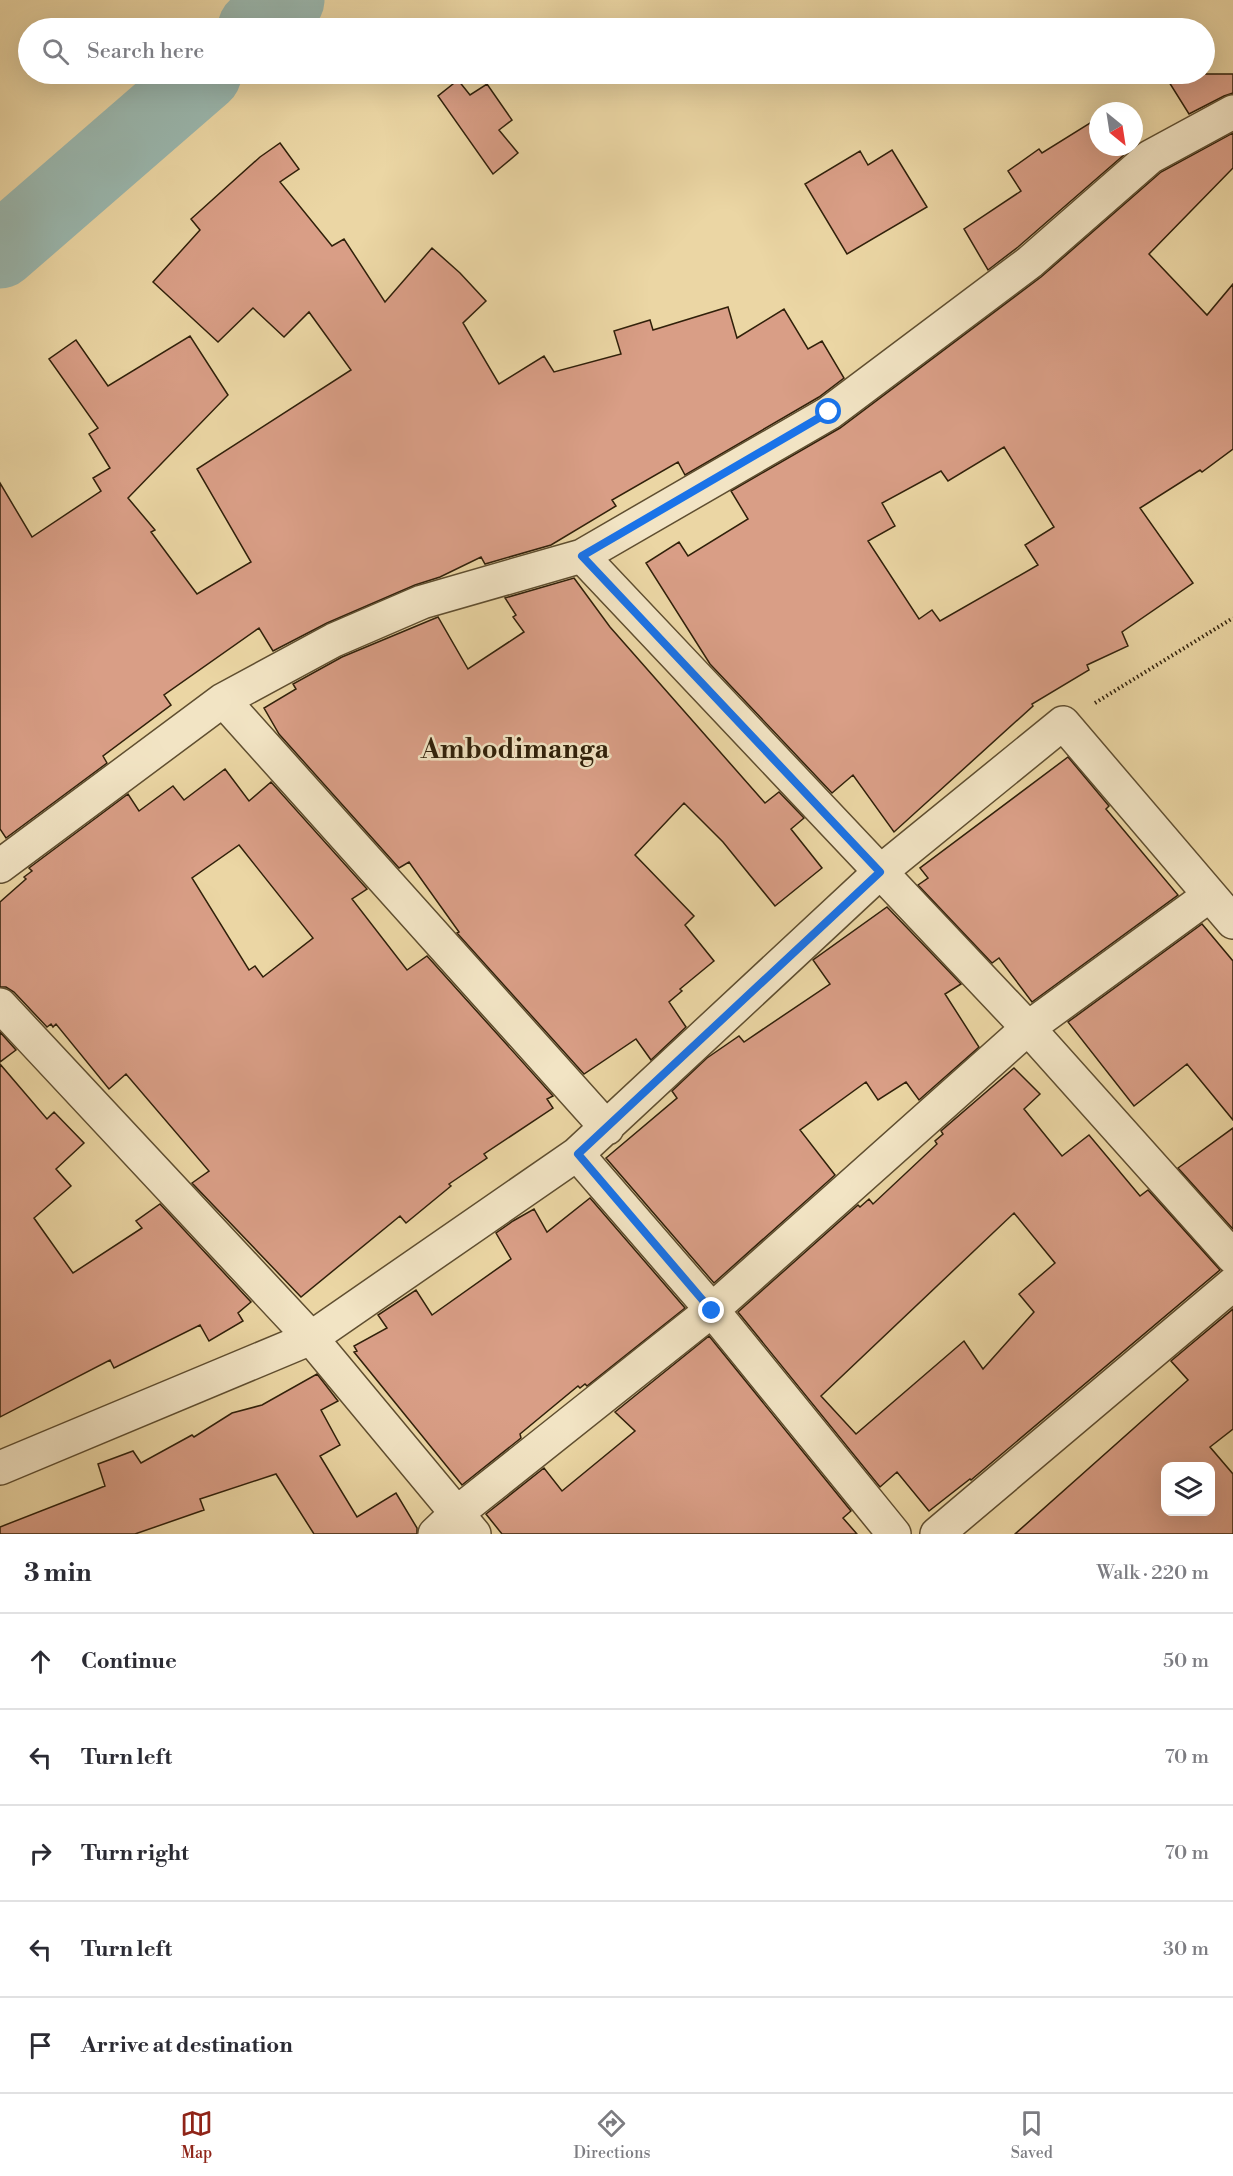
<!DOCTYPE html>
<html lang="en">
<head>
<meta charset="utf-8">
<style>
  body { margin:0; font-family:"Libre Bodoni",serif; background:#f7f7f7; color:#2b2b33 }
  .controls { position:absolute; right:18px; bottom:18px; display:grid; overflow:hidden; border-radius:12px; box-shadow:0 6px 24px #0002 }
  .controls button { width:54px; height:54px; display:grid; place-items:center; padding:0; border:0; border-bottom:2px solid #e1e1e2; background:#fff; color:#2b2b33; font:30px sans-serif }
  .compass { position:absolute; left:1089px; top:102px; width:54px; height:54px; border-radius:50%; background:#fff; box-shadow:0 6px 24px #0002; rotate:150deg }
  .stop { position:absolute; width:18px; height:18px; margin:-14px; border:4px solid #1a73e8; border-radius:50%; background:#fff }
  .stop.end { background:#1a73e8; border-color:#fff; box-shadow:0 2px 6px #0008 }
  .list { margin:0; padding:0; list-style:none }
  h2 { display:flex; justify-content:space-between; align-items:center; height:78px; margin:0; padding:0 24px; font-size:26px }
  h2 small { font-size:20px; font-weight:400; color:#7c7c81 }
  .list li { display:grid; grid-template-columns:39px 1fr auto; gap:18px; align-items:center; box-sizing:border-box; height:96px; padding:0 24px; border-top:2px solid #e1e1e2 }
  .list b { display:block; font-size:22px; white-space:nowrap }
  .list em { font-size:20px; font-style:normal; color:#7c7c81 }
  .icon { flex:none; width:33px; height:33px; fill:none; stroke:currentColor; stroke-width:2; stroke-linecap:round; stroke-linejoin:round }
  .map { position:relative; flex:none; width:1233px; height:1534px; overflow:hidden }
  .search { position:absolute; background:#fff; box-shadow:0 6px 24px #0002; left:18px; right:18px; top:18px; height:66px; display:flex; align-items:center; gap:15px; box-sizing:border-box; padding:0 21px; border-radius:33px; color:#7c7c81; font-size:22px }
  .sheet { height:558px; background:#fff }
  nav { display:flex; justify-content:space-around; align-items:center; box-sizing:border-box; height:84px; border-top:2px solid #e1e1e2; background:#fff; font-size:16px; color:#7c7c81 }
  nav a { display:grid; justify-items:center; gap:3px }
  nav .on { color:#8f2418 }
  .map>svg:first-child { display:block }
  .lines { fill:none; stroke-linecap:round; stroke-linejoin:round }
  .river { stroke:#9ab7ae; stroke-width:75 }
  .building { fill:#d99e86; stroke:#30200a; stroke-width:1.5; fill-rule:evenodd }
  .minor-casing { stroke:#5f4e30; stroke-width:36 }
  .path { stroke:#30200a; stroke-width:4; stroke-dasharray:1.5 3; stroke-linecap:butt }
  .minor { stroke:#f2e4c4; stroke-width:33 }
  .route { stroke:#1a73e8; stroke-width:8 }
  .labels { text-anchor:middle; stroke-width:5; stroke-linejoin:round; paint-order:stroke }
  .district-label { font-size:27px; font-weight:bold; fill:#30200a; stroke:#f2e4c4 }
</style>
</head>
<body>
<div class="map">
<svg width="1233" height="1534" viewBox="0 0 1233 1534">
  <rect width="100%" height="100%" fill="#ebd6a4"/>
  <filter id="stains"><feTurbulence type="fractalNoise" baseFrequency=".00333" numOctaves="4"/><feColorMatrix values="0 0 0 0 .2 0 0 0 0 .09 0 0 0 0 .02 0 0 0 .5 -.17"/></filter>
  <radialGradient id="worn" r=".72"><stop offset=".6" stop-color="#630" stop-opacity="0"/><stop offset="1" stop-color="#630" stop-opacity=".3"/></radialGradient>
  <g class="lines">
    <path class="river" d="M255,28L287,0
      M0,251L204,74"/>
  </g>
  <path class="building" d="M1164,74H1233V93L1224,96L1189,114Z
    M458,80L470,95L487,84L512,120L499,130L518,153L493,174L438,96Z
    M1098,118V147H1133L1018,247L988,270L964,229L1021,191L1008,171L1039,149L1042,153Z
    M1233,133V168L1149,254L1207,315L1233,284V449L1202,472L1200,470L1140,508L1193,583L1122,632L1128,646L1087,665L1089,670L1032,704L1033,706L894,832L853,775L832,793L710,664L646,563L679,542L688,556L748,519L731,491L840,428L1041,277L1161,172ZM1004,447L1054,527L1025,545L1038,565L940,621L932,610L919,619L868,541L895,526L882,503L941,471L948,481Z
    M280,143L299,169L280,182L332,246L344,239L385,302L432,248L460,273L486,301L463,323L499,384L544,356L554,372L621,354L614,331L650,320L653,330L728,307L737,338L784,309L808,349L822,341L844,378L819,397L685,475L678,462L612,500L616,506L551,545L485,564L481,557L440,577L415,585L327,623L273,651L259,628L164,695L171,705L103,756L107,763L6,838L0,829V483L32,537L101,491L93,478L110,468L89,434L98,428L49,359L76,340L108,386L190,336L228,395L128,498L155,530L151,532L197,594L251,562L197,469L351,370L309,312L284,337L253,308L218,342L153,282L200,230L191,219L260,157Z
    M892,150L927,207L847,254L805,184L860,151L868,165Z
    M574,578L610,627L765,803L779,792L804,818L791,829L822,868L775,906L723,842L684,803L635,855L694,916L685,925L714,961L680,989L682,991L669,1002L686,1027L651,1060L636,1039L584,1074L457,933L459,932L409,862L399,868L279,734L264,708L296,689L293,684L342,657L438,617L468,669L524,632L513,617L516,615L505,598Z
    M1068,757L1109,806L1106,809L1178,895L1032,1002L999,958L992,963L918,885L928,878L920,868Z
    M225,769L249,801L271,782L367,889L352,899L407,970L427,956L553,1096L547,1099L553,1108L484,1154L487,1158L449,1184L451,1186L406,1223L400,1216L301,1297L192,1183L209,1171L126,1074L109,1089L56,1024L53,1027L51,1024L47,1027L14,992L6,987H0V902L26,879L24,877L32,871L29,868L128,794L139,811L173,786L184,800ZM239,845L313,938L263,977L255,966L249,970L192,878Z
    M887,907L961,984L945,994L979,1047L919,1100L906,1082L878,1100L866,1082L800,1130L835,1175L714,1283L606,1158L677,1098L672,1091L707,1058L739,1036L744,1042L830,984L813,960Z
    M1202,924L1233,961V1120L1187,1064L1134,1106L1068,1022Z
    M0,1032L16,1050L0,1062Z
    M0,1064L47,1119L54,1112L84,1143L56,1169L71,1186L34,1218L73,1273L142,1228L136,1221L160,1204L251,1302L238,1313L243,1321L209,1341L200,1325L114,1368L110,1360L0,1417Z
    M1014,1068L1040,1094L1024,1109L1062,1156L1089,1135L1140,1196L1148,1190L1220,1270L971,1480L970,1479L929,1511L897,1472L880,1487L738,1312L858,1205L860,1207L869,1199L873,1204L937,1144L935,1141L943,1134L941,1131ZM1014,1213L1055,1263L1019,1294L1034,1312L983,1369L964,1341L856,1434L821,1396Z
    M1233,1128V1229L1178,1168Z
    M590,1198L685,1308L587,1386L585,1384L580,1388L578,1386L520,1434L521,1438L462,1485L354,1352L357,1351L354,1346L387,1328L378,1315L416,1290L432,1315L511,1259L496,1233L513,1221L534,1209L547,1232Z
    M1233,1309V1429L1210,1447L1233,1474V1534H1015L1188,1380L1171,1361ZM1166,1467H1210V1512H1166Z
    M709,1336L851,1511L843,1518L857,1534H502L486,1514L544,1468L562,1491L635,1431L615,1412Z
    M317,1374L338,1401L321,1410L340,1445L320,1456L357,1517L396,1493L417,1528V1534H314L276,1474L200,1499L204,1510L135,1534H0V1527L105,1486L98,1464L133,1451L141,1463L192,1435L194,1437L232,1413L262,1405Z"/>
  <g class="lines">
    <g class="minor-casing">
      <path id="minor" d="M582,556L1028,1028L1233,1257
        M223,700L607,1128
        M0,866L223,700L334,640L422,602L582,556L829,413L1030,262L1150,157L1233,112
        M0,1005L311,1338L474,1534
        M577,1154L712,1310L894,1534
        M0,1468L311,1338L577,1154L880,872L1063,723L1233,922
        M435,1534L457,1513L712,1310L1028,1028L1210,895
        M937,1534L1233,1284"/>
    </g>
    <path class="path" d="M1095,703L1233,618"/>
    <use href="#minor" class="minor"/>
  </g>
  <g class="lines">
    <path class="route" d="M712,1311L578,1154L880,872L582,556L829,412"/>
  </g>
  <g class="labels">
    <g class="district-label">
      <text x="515" y="758">Ambodimanga</text>
    </g>
  </g>
  <rect width="100%" height="100%" filter="url(#stains)"/>
  <rect width="100%" height="100%" fill="url(#worn)"/>
</svg>
<div class="controls">
<button><svg class="icon" aria-label="layers" viewBox="0 0 24 24"><path d="M12 4l9 5-9 5-9-5zM3 14l9 5 9-5"/></svg></button>
</div>
<svg class="compass" viewBox="-18 -18 36 36"><path d="M0-13l5 13h-10z" fill="#e53935"/><path d="M0 13l5-13h-10z" fill="#7c7c81"/></svg>
<div class="stop" style="left:829px;top:412px"></div>
<div class="stop end" style="left:712px;top:1311px"></div>
<div class="search"><svg class="icon" aria-label="search" viewBox="0 0 24 24"><circle cx="10" cy="10" r="6"/><path d="M15 15l6 6"/></svg>Search here</div>
</div>
<section class="sheet">
<h2>3 min<small>Walk · 220 m</small></h2>
<ul class="list">
<li><svg class="icon" aria-label="ahead" viewBox="0 0 24 24"><path d="M12 20V5M6 11l6-6 6 6"/></svg><div><b>Continue</b></div><em>50 m</em></li>
<li><svg class="icon" aria-label="left" viewBox="0 0 24 24"><path d="M17 20v-9H6M10 6l-5 5 5 5"/></svg><div><b>Turn left</b></div><em>70 m</em></li>
<li><svg class="icon" aria-label="right" viewBox="0 0 24 24"><path d="M7 20v-9h11M14 6l5 5-5 5"/></svg><div><b>Turn right</b></div><em>70 m</em></li>
<li><svg class="icon" aria-label="left" viewBox="0 0 24 24"><path d="M17 20v-9H6M10 6l-5 5 5 5"/></svg><div><b>Turn left</b></div><em>30 m</em></li>
<li><svg class="icon" aria-label="arrive" viewBox="0 0 24 24"><path d="M6 21V4h12l-3 4 3 4H6"/></svg><div><b>Arrive at destination</b></div></li>
</ul>
</section>
<nav>
<a class="on"><svg class="icon" aria-label="map" viewBox="0 0 24 24"><path d="M3 6l6-2 6 2 6-2v14l-6 2-6-2-6 2zM9 4v14M15 6v14"/></svg>Map</a>
<a><svg class="icon" aria-label="directions" viewBox="0 0 24 24"><path d="M12 3l9 9-9 9-9-9zM9 14v-3h6M13 9l2 2-2 2"/></svg>Directions</a>
<a><svg class="icon" aria-label="saved" viewBox="0 0 24 24"><path d="M7 4h10v16l-5-4-5 4z"/></svg>Saved</a>
</nav>
</body>
</html>
